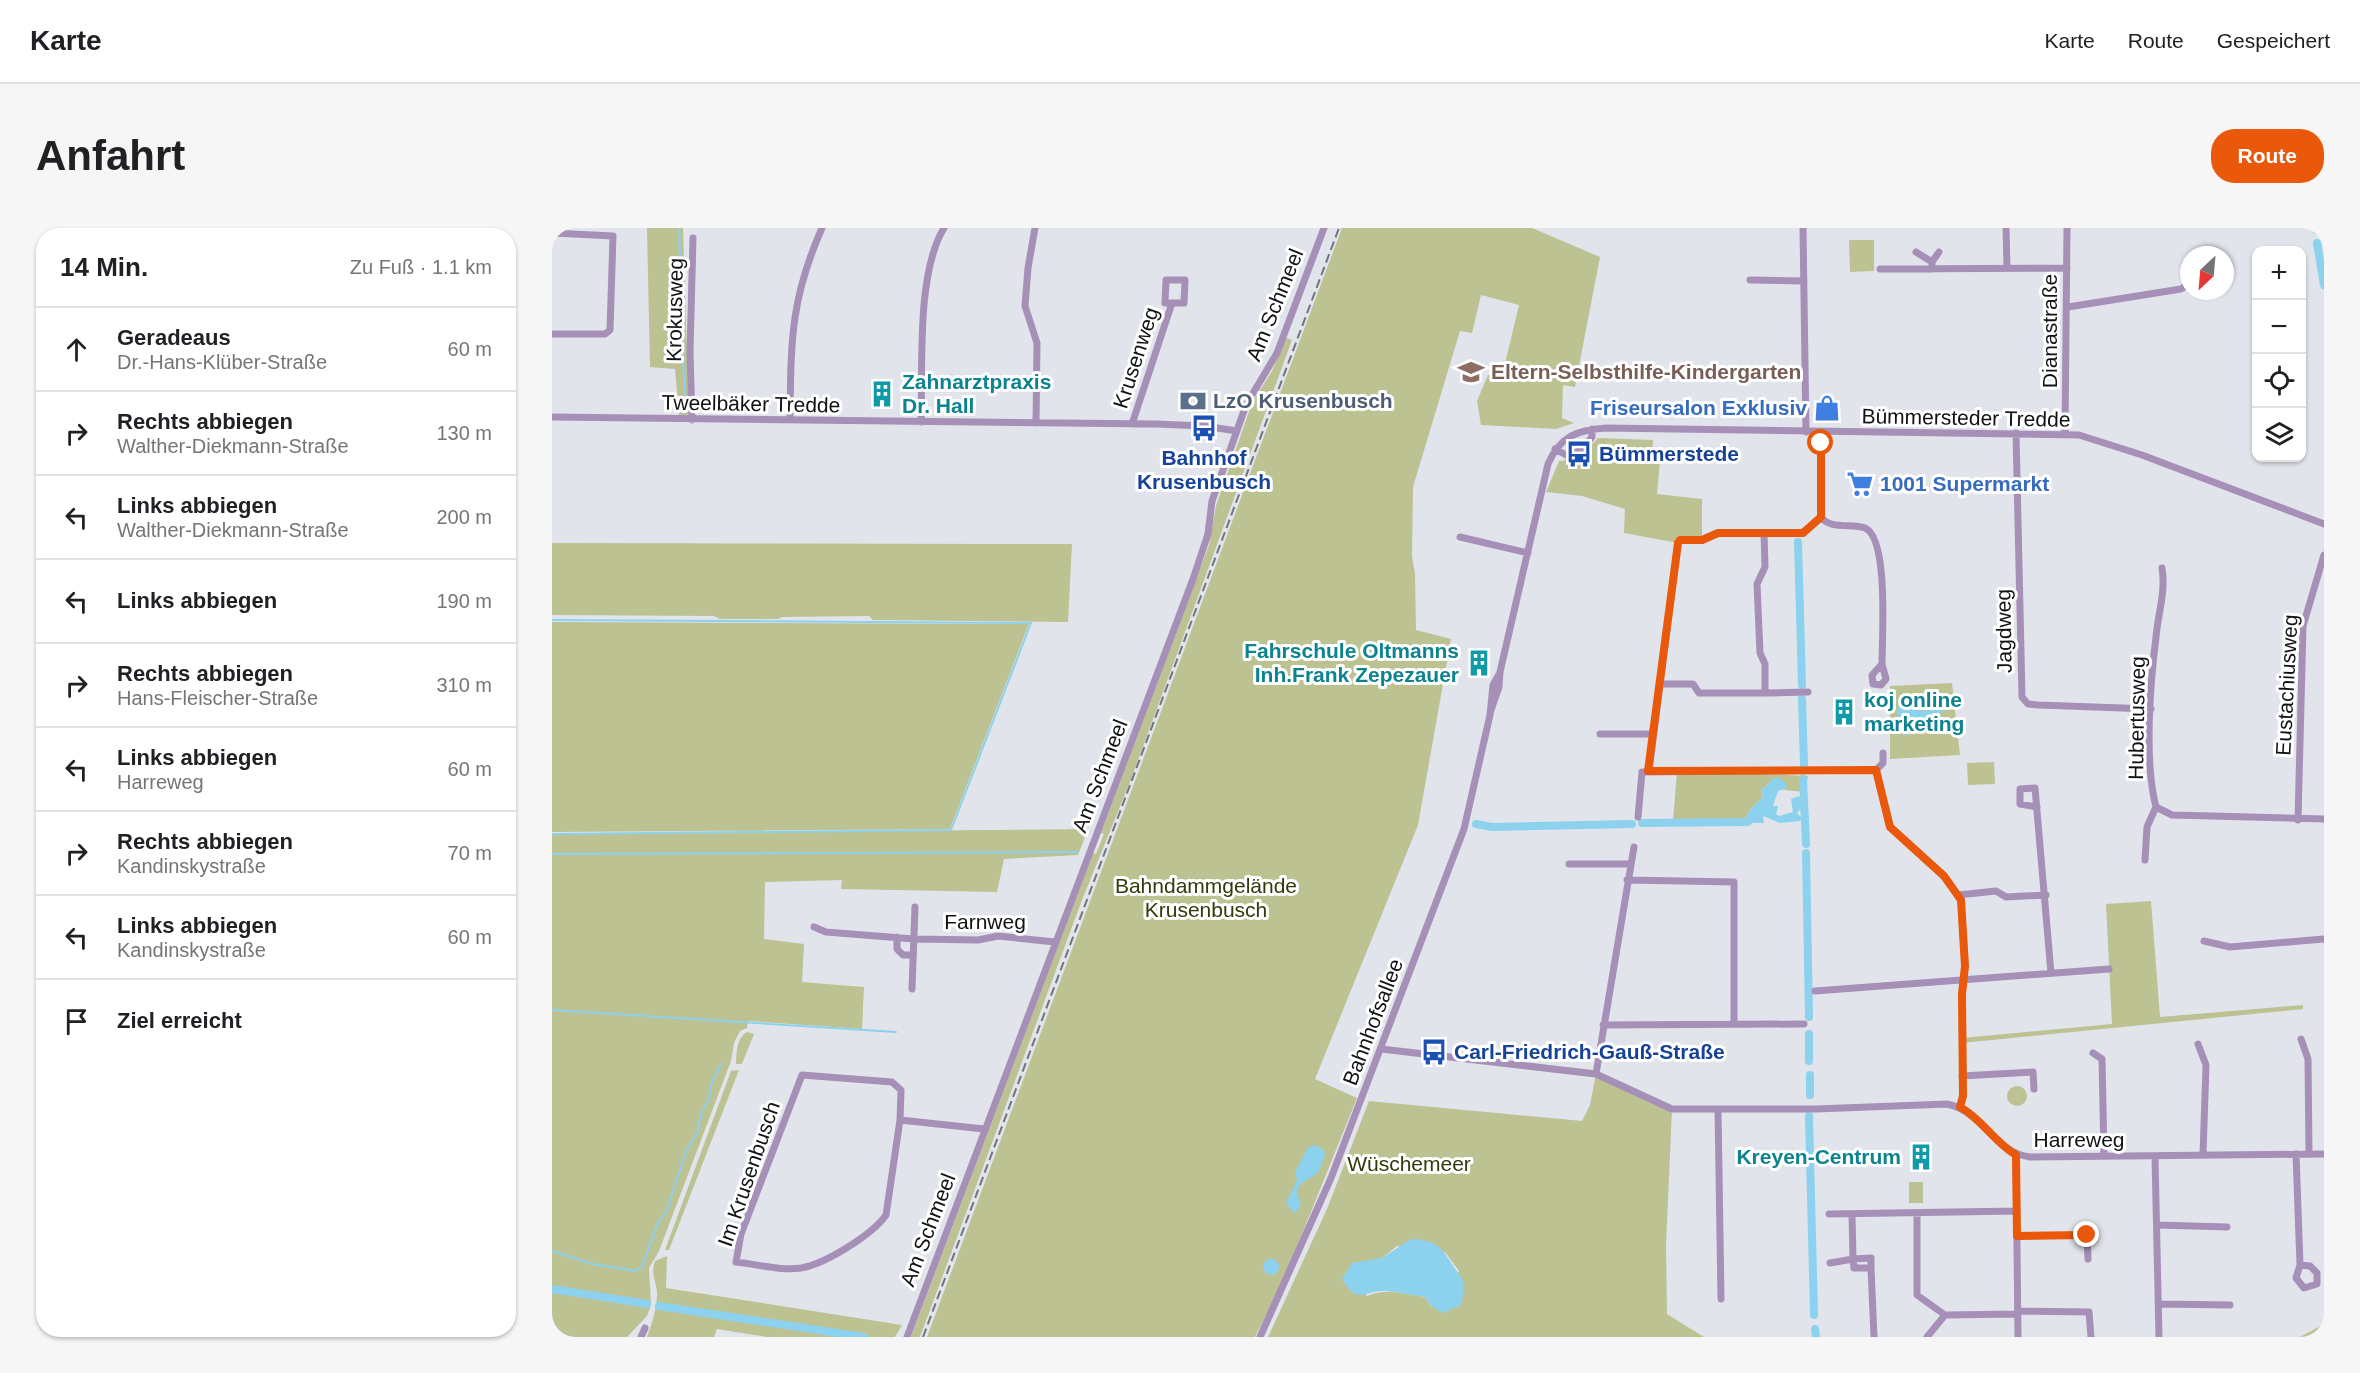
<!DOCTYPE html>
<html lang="de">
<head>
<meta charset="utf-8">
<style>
  body { margin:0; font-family:Arial,sans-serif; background:#f6f6f6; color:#202124 }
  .controls { position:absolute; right:18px; top:18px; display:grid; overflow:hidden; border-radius:12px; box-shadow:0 2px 4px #0004 }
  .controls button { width:54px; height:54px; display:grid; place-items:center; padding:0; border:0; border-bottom:2px solid #e0e0e0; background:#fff; color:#202124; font:30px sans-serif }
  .compass { position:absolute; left:1628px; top:18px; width:54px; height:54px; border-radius:50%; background:#fff; box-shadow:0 2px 4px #0004; rotate:206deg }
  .stop { position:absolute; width:18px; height:18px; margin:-14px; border:4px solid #ea580c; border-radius:50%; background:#fff }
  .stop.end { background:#ea580c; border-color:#fff; box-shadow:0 2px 6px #0008 }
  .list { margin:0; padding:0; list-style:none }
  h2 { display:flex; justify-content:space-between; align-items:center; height:78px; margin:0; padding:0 24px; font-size:26px }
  h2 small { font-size:20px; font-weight:400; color:#757577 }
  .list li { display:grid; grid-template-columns:39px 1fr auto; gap:18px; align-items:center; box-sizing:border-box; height:84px; padding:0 24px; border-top:2px solid #e0e0e0 }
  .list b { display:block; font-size:22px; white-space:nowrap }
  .list p { margin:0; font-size:20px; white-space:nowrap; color:#757577 }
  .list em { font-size:20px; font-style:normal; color:#757577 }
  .icon { flex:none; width:33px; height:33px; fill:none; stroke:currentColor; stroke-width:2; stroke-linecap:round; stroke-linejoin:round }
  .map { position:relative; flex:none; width:1772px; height:1109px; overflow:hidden; border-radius:24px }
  header { display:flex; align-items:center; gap:36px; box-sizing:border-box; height:84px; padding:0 30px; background:#fff; border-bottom:2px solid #e0e0e0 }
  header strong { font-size:28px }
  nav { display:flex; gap:33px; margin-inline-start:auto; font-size:21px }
  .intro { display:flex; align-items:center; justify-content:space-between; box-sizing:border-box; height:144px; padding:0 36px }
  h1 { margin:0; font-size:42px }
  .button { padding:15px 27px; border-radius:24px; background:#ea580c; color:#fff; font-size:21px; font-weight:700 }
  main { display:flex; gap:36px; padding:0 36px }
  aside { flex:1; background:#fff; border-radius:24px; box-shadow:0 2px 4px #0004 }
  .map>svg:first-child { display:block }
  .green { fill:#bcc292; fill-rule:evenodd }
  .water { fill:#8cd1ee }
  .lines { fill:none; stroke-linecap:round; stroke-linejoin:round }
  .stream { stroke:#8cd1ee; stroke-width:2 }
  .canal { stroke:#8cd1ee; stroke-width:8 }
  .minor { stroke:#a690b8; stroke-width:7 }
  .rail { stroke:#727579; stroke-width:2; stroke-dasharray:9 4.5; stroke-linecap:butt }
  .route { stroke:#ea580c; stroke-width:8 }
  .labels { text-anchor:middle; stroke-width:6; stroke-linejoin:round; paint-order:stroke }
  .street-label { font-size:21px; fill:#101214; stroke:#fff }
  .education-label { font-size:21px; font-weight:bold; fill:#785e54; stroke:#fff; text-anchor:start }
  .culture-label { font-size:21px; font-weight:bold; fill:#0d838f; stroke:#fff; text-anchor:start }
  .service-label { font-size:21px; font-weight:bold; fill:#4e5e75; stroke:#fff; text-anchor:start }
  .shop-label { font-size:21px; font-weight:bold; fill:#366cbe; stroke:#fff; text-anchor:end }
  .transit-label { font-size:21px; font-weight:bold; fill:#164399; stroke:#fff; text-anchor:start }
  .park-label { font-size:21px; fill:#35390a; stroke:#fff }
</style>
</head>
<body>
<header>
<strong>Karte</strong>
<nav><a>Karte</a><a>Route</a><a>Gespeichert</a></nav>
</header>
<div class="intro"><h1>Anfahrt</h1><a class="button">Route</a></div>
<main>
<aside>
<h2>14 Min.<small>Zu Fuß · 1.1 km</small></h2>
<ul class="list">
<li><svg class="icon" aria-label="ahead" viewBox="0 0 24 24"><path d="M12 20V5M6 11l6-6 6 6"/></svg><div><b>Geradeaus</b><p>Dr.-Hans-Klüber-Straße</p></div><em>60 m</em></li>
<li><svg class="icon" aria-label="right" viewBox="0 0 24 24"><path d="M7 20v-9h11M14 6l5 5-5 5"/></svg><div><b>Rechts abbiegen</b><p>Walther-Diekmann-Straße</p></div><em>130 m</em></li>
<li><svg class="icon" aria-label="left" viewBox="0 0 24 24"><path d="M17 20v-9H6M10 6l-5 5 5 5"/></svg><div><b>Links abbiegen</b><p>Walther-Diekmann-Straße</p></div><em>200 m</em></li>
<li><svg class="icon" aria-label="left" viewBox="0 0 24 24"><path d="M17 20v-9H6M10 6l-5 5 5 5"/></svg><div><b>Links abbiegen</b></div><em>190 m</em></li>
<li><svg class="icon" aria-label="right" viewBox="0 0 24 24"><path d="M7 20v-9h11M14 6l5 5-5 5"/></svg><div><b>Rechts abbiegen</b><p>Hans-Fleischer-Straße</p></div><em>310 m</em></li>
<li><svg class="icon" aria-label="left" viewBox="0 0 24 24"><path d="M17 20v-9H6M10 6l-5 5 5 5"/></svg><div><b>Links abbiegen</b><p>Harreweg</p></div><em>60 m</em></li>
<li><svg class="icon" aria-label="right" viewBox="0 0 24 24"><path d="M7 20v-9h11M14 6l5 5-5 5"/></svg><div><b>Rechts abbiegen</b><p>Kandinskystraße</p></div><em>70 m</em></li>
<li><svg class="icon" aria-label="left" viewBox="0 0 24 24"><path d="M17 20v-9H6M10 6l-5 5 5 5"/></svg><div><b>Links abbiegen</b><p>Kandinskystraße</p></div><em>60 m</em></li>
<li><svg class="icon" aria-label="arrive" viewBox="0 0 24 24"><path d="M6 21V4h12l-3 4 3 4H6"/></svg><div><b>Ziel erreicht</b></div></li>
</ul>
</aside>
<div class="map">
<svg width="1772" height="1109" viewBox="0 0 1772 1109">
  <rect width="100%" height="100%" fill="#e1e5eb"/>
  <path class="green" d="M95,0H131L137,188L127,187L123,141L98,139Z
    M790,0H980L1048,29L1023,159L1011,157L1010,190L1022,195L1004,201L929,197L925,173L936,147L950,148L967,77L929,67L920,105L908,103L861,259L860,328L863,346L864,402L899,411L866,597L763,851L805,870L729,1058L703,1109H375Z
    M1297,12H1322V43L1298,44Z
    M734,110L740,112L578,554L530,672L368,1109H359L541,625L544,626L552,606L549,605L657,317L664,278L700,175L720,143Z
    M1046,210L1101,212L1100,232L1108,233L1105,266L1150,271V312L1126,315L1072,305L1073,281L1030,268L994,264L1007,233C1025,232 1034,222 1046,210Z
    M0,315L520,316L516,394L321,392L317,388L230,389L226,391H168L162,388L0,387Z
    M0,394L477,396L398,601L0,604Z
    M1400,455L1408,527L1338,531V458Z
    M1442,534L1443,556L1416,557L1415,535Z
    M1125,543L1256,548L1253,564L1233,562L1222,550L1209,563L1211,569L1197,583L1192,595L1121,593Z
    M536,601L526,627L452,631L445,664L289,661L290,652L213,654L212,711L252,716L250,754L312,759L310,801L196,793L195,800L188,803L182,815L179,833L107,1023L97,1040L99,1075L0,1060V606Z
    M1599,673L1608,789L1751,777V781L1410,815V810L1560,796L1554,676Z
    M195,804L202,806L190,836H184C185,823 184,811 195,804Z
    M187,842L117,1022H113L179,843Z
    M1044,846L1120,881L1114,1017L1115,1086L1152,1109H716L775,981L817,873L1030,893L1038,877ZM845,1018L893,1024L907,1043L880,1079L873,1069C848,1065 838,1060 814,1068L817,1033L830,1030Z
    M1455 868a10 10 0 1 1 20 0a10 10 0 1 1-20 0Z
    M1357,954H1371V975H1357Z
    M115,1028L114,1060L350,1097L343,1109H215L165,1101L162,1109H95C100,1095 105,1081 105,1066C105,1053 98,1047 103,1033Z
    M0,1062L99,1077L95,1088L75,1109H0Z
    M1772,1096V1109H1748Z"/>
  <path class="water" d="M1351,471L1360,474L1368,483L1378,482V473L1390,476L1391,482L1376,502L1357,505L1354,508L1350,505L1345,480Z
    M1222,550H1228L1235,557L1234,561L1226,563L1221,578H1226L1224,586L1227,588L1241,584L1239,571L1247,568L1252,577L1245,585L1250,590L1248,593L1228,595L1211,588L1212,595H1192L1197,583L1211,569L1209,563Z
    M762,917L771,921L773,926C771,932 769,942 765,945C754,955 738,955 749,976L743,986L734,975L745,952L743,944L755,921Z
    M859,1011C879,1012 888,1016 898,1033C911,1054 915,1050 909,1077L891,1085L880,1079L873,1069C860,1067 848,1064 835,1063C814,1061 806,1079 790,1051L800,1035L830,1030Z
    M711 1039a8 8 0 1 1 16 0a8 8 0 1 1-16 0Z"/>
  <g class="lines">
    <path class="stream" d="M127,0L133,182
      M0,392L479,395L399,602L0,606
      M0,626L525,624
      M0,782L344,804
      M0,1023L40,1036L84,1043L90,1038L106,995L115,982L134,923L145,905L149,886L157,871L159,856L169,836"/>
    <path class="canal" d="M1763,0L1764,2
      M1765,15L1772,57
      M1246,314L1250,457
      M1250,471L1252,537
      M1251,551L1254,616
      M1090,595L1196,594L1201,588
      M924,596L940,599L1080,596
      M1254,625L1257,789
      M1257,806V833
      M1258,847V867
      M1257,888L1262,1087
      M0,1061L95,1076
      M107,1078L312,1109
      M1263,1101L1264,1109"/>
    <path class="minor" d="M483,0L476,40L473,78L485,115L484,195
      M1251,0L1254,204
      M1454,0L1455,40
      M1771,0L1772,9
      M0,5L61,8L58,102L53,106H0
      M1364,24L1380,34
      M1328,41L1515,40
      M1380,41V34L1387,24
      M1198,52L1252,53
      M1516,79L1629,61L1637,56
      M0,189L604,196L652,198L685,203
      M140,192L138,123L141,10
      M238,192C239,115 238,72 270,0
      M369,194C371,140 364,46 392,0
      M580,196L620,75H632L633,52H614L613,75H620
      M1269,204V289C1278,302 1300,295 1313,300C1337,310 1330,411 1330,436L1334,451L1329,457L1321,456L1320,447L1330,436
      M1464,205L1470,469L1476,476L1486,477L1599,481
      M1513,206L1515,0
      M1003,221L1016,228L1029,222L1040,209V201
      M1212,305L1213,339L1205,356L1208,425L1213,436V465L1256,464
      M908,309L976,325
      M1610,340C1614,364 1606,385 1604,409C1598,457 1592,533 1604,579L1620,587L1772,591
      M1108,456H1141L1147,465H1213
      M939,482L947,459L948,444L996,236C1008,208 1025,202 1054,200L1527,207L1590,227L1772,296
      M1048,506H1101
      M1331,525V535L1324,542L1338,599L1392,648L1409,672L1413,738L1410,766L1411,868L1408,879
      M1097,543L1126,315L1128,312H1150L1166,305H1251L1269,289
      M1485,579L1468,576V561L1483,560L1499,745
      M1086,589L1090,544L1324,542
      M1746,592L1751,398L1772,327
      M1593,632L1595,599L1604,579
      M1017,636H1079
      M1075,652L1182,654V795
      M1406,667L1444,663L1454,669L1494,667
      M262,699L274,704L362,711L426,712L446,708L503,714
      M345,709V721L351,727H361
      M1652,713L1678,719L1772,711
      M360,761L363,679
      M1263,763L1557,741
      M1051,797L1252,796
      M1749,811L1756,831L1757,926
      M1646,816L1654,837L1651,927
      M829,821L1044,846L1120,881H1264L1395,876C1431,883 1441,924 1478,929L1772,926
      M1541,825L1550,831L1552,928
      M1044,846L1082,619
      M250,847L340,854L349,862L348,892L334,987C320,1007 273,1036 249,1040C228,1043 204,1036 184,1034L189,1006Z
      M1410,848L1481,844L1482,861
      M1166,881L1169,1071
      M348,892L432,901
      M1744,926L1748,1037L1744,1050L1752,1060L1765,1056V1045L1758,1038L1748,1037
      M1464,927L1466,1109
      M1603,929L1607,1109
      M1365,985V1067L1393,1087
      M1277,986L1464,983
      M1605,997L1675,999
      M1465,1008L1535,1007L1536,1031
      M1319,1030V1040H1302L1301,1031Z
      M1278,1035L1301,1031L1300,986
      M1319,1040L1322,1109
      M1607,1076L1678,1077
      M1466,1083L1537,1084L1539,1109
      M1393,1087L1466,1086
      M89,1109L93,1100
      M355,1109L641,351L656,306L660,273L694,177L725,125L772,0
      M708,1109L779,950L912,601L938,487L941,457L946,448
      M1375,1109L1393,1087"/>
    <path class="rail" d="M371,1109L787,0"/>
  </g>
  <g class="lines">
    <path class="route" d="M1269,215V289L1251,305H1166L1150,312H1128L1126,315L1096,543L1324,542L1338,599L1392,648L1409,672L1413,738L1410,766L1411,868L1408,879C1430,891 1442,914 1464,927L1465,1008L1535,1007"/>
  </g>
  <defs>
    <g id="school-bare" transform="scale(2.07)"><path d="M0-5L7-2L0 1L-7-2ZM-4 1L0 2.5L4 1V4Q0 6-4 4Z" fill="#8d6e63" stroke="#fff" stroke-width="2.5" paint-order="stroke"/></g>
    <g id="building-bare" transform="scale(2.07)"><path d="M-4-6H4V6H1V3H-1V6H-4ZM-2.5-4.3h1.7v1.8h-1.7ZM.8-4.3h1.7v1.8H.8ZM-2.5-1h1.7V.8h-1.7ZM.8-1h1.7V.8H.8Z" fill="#0f9aa8" stroke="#fff" stroke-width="2.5" paint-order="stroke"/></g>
    <g id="bank-bare" transform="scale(2.07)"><path d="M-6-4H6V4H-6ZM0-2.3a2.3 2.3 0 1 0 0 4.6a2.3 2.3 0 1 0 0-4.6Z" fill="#5c6f8a" stroke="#fff" stroke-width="2.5" paint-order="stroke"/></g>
    <g id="shop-bare" transform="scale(2.07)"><path d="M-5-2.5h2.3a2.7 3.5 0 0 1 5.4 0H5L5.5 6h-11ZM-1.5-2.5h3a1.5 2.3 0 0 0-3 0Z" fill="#3f7fe0" stroke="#fff" stroke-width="2.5" paint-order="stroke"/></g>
    <g id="bus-bare" transform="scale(2.07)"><path d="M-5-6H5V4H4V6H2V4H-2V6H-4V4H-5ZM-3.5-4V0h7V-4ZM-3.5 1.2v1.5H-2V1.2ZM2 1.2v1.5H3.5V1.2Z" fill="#1a4fb4" stroke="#fff" stroke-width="2.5" paint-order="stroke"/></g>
    <g id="supermarket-bare" transform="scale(2.07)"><path d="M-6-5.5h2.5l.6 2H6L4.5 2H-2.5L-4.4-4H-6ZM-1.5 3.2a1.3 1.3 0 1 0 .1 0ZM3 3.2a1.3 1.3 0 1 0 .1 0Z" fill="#3f7fe0" stroke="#fff" stroke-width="2.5" paint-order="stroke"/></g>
  </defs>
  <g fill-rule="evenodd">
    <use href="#school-bare" x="919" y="144"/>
    <use href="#building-bare" x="330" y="166"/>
    <use href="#bank-bare" x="641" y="173"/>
    <use href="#shop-bare" x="1275" y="180"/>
    <use href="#bus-bare" x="652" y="200"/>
    <use href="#bus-bare" x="1027" y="226"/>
    <use href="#supermarket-bare" x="1308" y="256"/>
    <use href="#building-bare" x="927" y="435"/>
    <use href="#building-bare" x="1292" y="484"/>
    <use href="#bus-bare" x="882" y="824"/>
    <use href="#building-bare" x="1369" y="929"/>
  </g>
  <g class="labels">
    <g class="street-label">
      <text transform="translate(723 77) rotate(-68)" y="7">Am Schmeel</text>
      <text transform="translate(123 82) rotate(-89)" y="7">Krokusweg</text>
      <text transform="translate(1498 103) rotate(-90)" y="7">Dianastraße</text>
      <text transform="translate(584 130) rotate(-72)" y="7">Krusenweg</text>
      <text transform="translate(199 176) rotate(1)" y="7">Tweelbäker Tredde</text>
      <text transform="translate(1414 190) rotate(1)" y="7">Bümmersteder Tredde</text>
      <text transform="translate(1452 403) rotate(-91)" y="7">Jagdweg</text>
      <text transform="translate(1735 457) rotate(-87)" y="7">Eustachiusweg</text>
      <text transform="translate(1585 490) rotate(-89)" y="7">Hubertusweg</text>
      <text transform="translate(548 548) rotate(-69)" y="7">Am Schmeel</text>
      <text x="433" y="701">Farnweg</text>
      <text transform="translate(821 794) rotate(-69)" y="7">Bahnhofsallee</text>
      <text x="1527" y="919">Harreweg</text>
      <text transform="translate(197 946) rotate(-71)" y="7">Im Krusenbusch</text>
      <text transform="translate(376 1002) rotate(-69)" y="7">Am Schmeel</text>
    </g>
    <g class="education-label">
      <text x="939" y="151">Eltern-Selbsthilfe-Kindergarten</text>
    </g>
    <g class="culture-label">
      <text x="350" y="161">Zahnarztpraxis<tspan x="350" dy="24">Dr. Hall</tspan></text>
      <text x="907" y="430" text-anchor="end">Fahrschule Oltmanns<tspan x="907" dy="24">Inh.Frank Zepezauer</tspan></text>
      <text x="1312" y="479">koj online<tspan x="1312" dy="24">marketing</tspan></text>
      <text x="1349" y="936" text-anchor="end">Kreyen-Centrum</text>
    </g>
    <g class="service-label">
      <text x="661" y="180">LzO Krusenbusch</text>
    </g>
    <g class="shop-label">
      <text x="1255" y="187">Friseursalon Exklusiv</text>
      <text x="1328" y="263" text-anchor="start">1001 Supermarkt</text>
    </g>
    <g class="transit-label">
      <text x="1047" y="233">Bümmerstede</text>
      <text x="652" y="237" text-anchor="middle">Bahnhof<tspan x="652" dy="24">Krusenbusch</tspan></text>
      <text x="902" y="831">Carl-Friedrich-Gauß-Straße</text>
    </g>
    <g class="park-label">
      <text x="654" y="665">Bahndammgelände<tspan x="654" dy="24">Krusenbusch</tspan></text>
      <text x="857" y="943">Wüschemeer</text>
    </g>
  </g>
</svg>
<div class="controls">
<button>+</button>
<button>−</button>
<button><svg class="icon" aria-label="locate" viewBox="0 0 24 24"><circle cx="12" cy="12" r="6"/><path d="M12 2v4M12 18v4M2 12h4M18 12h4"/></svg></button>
<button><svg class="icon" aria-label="layers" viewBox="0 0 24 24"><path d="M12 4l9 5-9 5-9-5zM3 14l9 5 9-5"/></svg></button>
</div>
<svg class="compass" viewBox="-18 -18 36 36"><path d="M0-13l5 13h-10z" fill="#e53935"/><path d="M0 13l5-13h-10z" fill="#757577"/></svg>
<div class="stop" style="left:1269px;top:215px"></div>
<div class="stop end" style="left:1535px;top:1007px"></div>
</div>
</main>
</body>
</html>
